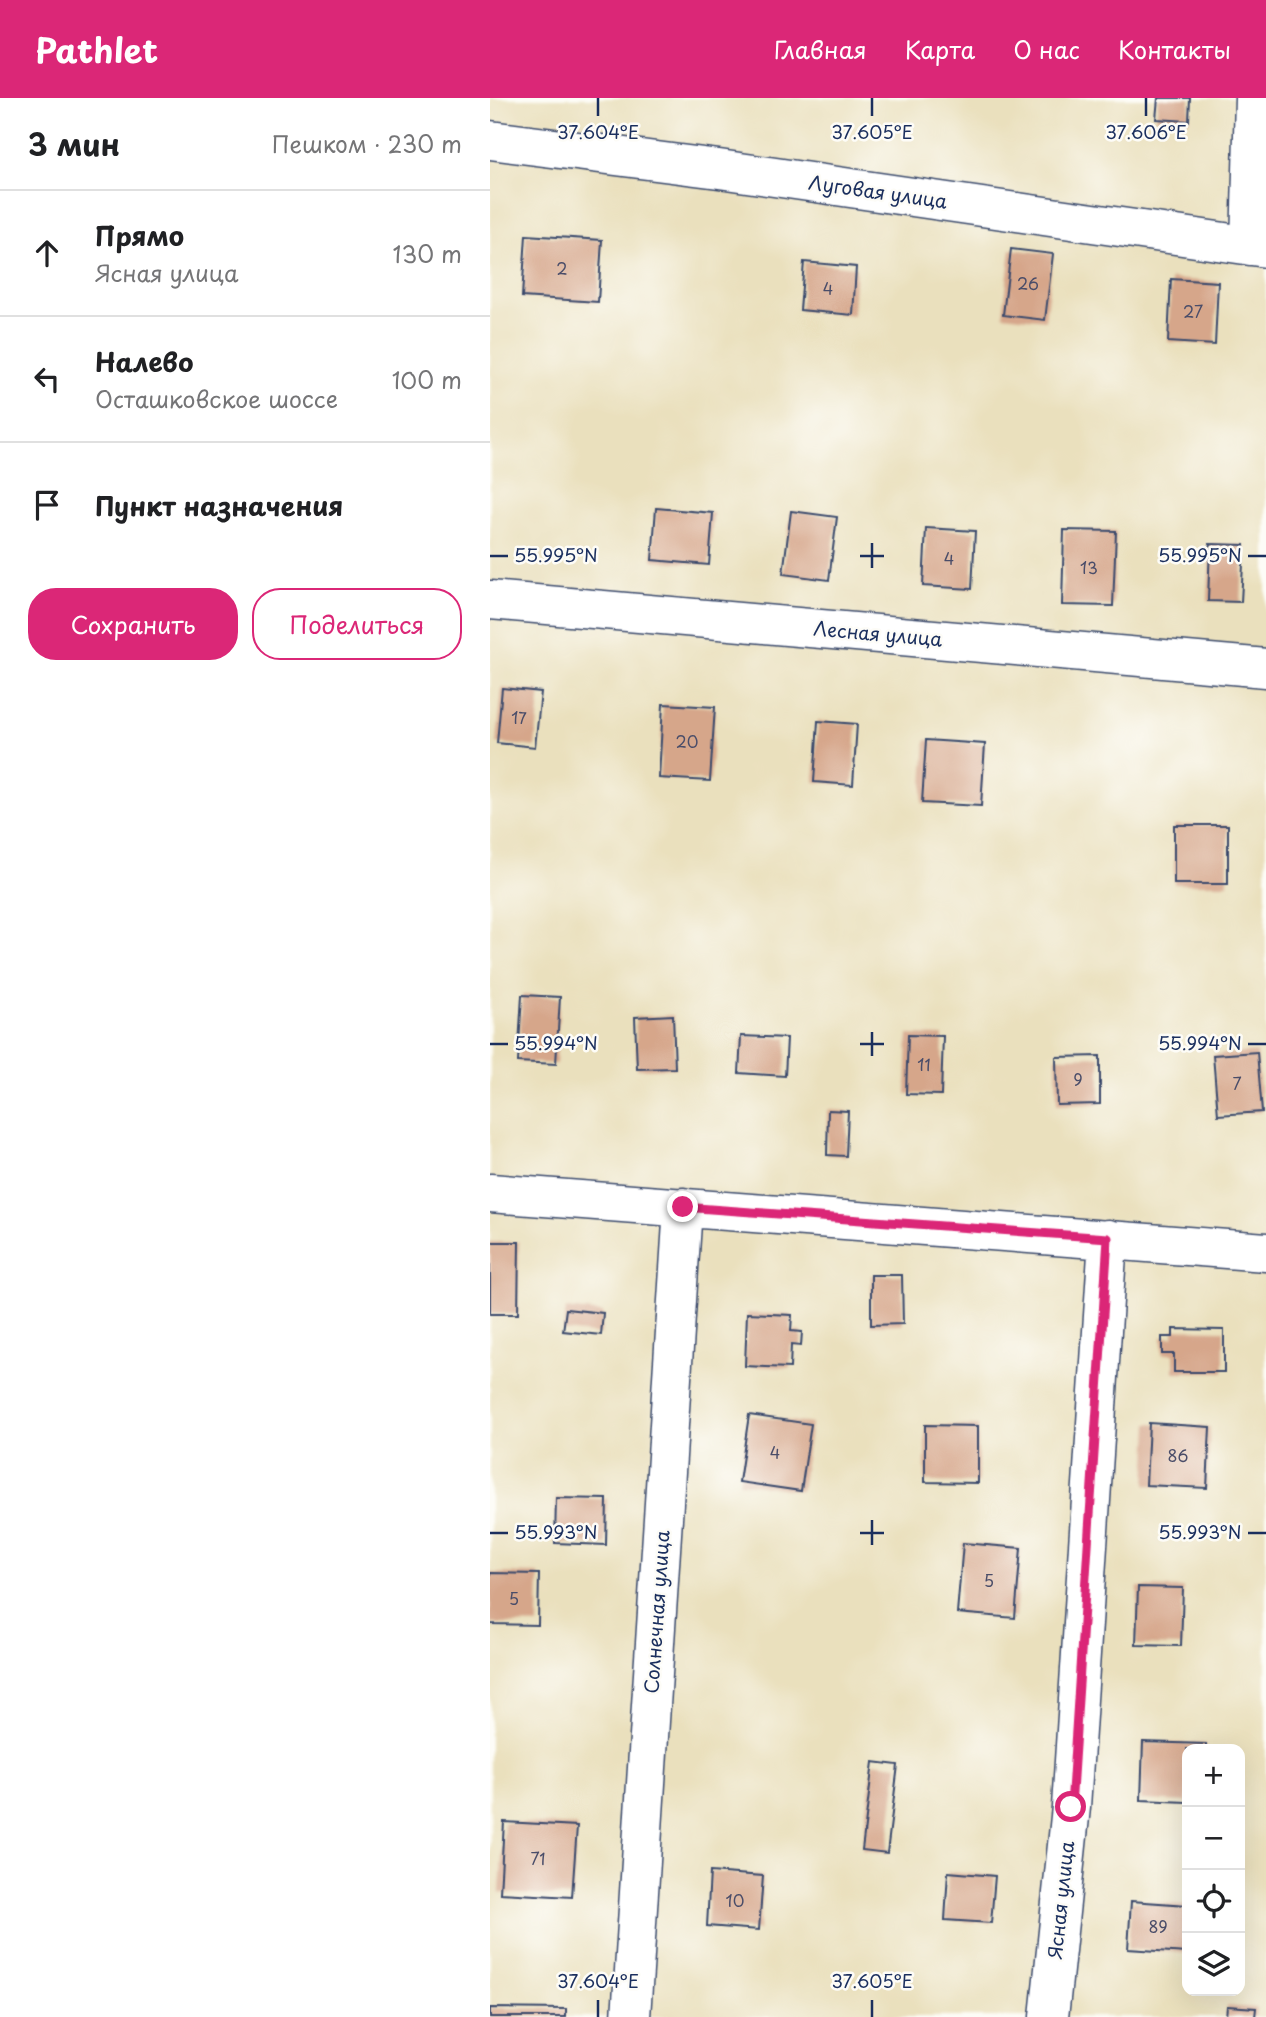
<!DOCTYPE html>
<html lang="ru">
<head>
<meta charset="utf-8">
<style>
  body { margin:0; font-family:"Playpen Sans",sans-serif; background:#f2f2f2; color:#202124 }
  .controls { position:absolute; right:21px; bottom:21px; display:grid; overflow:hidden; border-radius:14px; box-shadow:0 7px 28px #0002 }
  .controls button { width:63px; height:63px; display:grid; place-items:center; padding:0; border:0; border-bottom:2px solid #e0e0e0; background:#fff; color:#202124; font:35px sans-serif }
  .stop { position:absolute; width:21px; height:21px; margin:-16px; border:5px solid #db2777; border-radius:50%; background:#fff }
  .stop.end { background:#db2777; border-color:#fff; box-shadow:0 2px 7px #0008 }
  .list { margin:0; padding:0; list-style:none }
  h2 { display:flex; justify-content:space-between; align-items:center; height:91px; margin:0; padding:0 28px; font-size:30px }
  h2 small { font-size:23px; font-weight:400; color:#757577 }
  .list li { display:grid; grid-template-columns:46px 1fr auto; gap:21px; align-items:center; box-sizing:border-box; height:126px; padding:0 28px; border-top:2px solid #e0e0e0 }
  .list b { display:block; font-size:26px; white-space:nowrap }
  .list p { margin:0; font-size:23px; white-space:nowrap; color:#757577 }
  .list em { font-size:23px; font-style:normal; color:#757577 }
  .actions { display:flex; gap:14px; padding:21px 28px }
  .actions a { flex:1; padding:16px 0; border:2px solid #db2777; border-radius:28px; text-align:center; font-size:24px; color:#db2777 }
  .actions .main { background:#db2777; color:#fff }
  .icon { flex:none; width:38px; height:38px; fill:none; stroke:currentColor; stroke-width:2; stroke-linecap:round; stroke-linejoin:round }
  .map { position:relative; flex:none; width:776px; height:1919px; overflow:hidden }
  header { display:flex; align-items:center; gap:42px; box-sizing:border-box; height:98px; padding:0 35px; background:#db2777; color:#fff }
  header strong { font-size:33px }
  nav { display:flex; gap:38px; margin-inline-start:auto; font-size:24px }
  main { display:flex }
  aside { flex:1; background:#fff }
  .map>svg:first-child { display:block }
  .building { fill:#d6a68a }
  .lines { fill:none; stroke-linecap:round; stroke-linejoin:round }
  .minor-casing { stroke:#3a4a6c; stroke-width:41 }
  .minor { stroke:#fff; stroke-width:38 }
  .route { stroke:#db2777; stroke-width:9 }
  .ticks { fill:none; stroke:#1b2f5e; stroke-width:2.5 }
  .labels { text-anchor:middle; stroke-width:5; stroke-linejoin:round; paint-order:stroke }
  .number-label { font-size:16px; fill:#4a4d69 }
  .street-label { font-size:19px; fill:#1b2f5e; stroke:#fdfcf7 }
  .ticks-label { font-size:18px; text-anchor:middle; fill:#1b2f5e; stroke:#fdfcf7; stroke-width:5; stroke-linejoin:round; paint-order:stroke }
</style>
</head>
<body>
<header>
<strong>Pathlet</strong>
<nav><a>Главная</a><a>Карта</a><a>О нас</a><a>Контакты</a></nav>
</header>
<main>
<aside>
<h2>3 мин<small>Пешком · 230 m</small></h2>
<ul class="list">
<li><svg class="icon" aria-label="ahead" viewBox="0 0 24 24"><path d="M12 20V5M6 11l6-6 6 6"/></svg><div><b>Прямо</b><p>Ясная улица</p></div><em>130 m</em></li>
<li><svg class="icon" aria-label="left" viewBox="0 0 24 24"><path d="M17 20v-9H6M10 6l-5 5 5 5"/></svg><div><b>Налево</b><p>Осташковское шоссе</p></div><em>100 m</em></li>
<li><svg class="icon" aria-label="arrive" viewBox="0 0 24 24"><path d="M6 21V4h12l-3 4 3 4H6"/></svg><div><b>Пункт назначения</b></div></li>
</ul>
<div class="actions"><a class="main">Сохранить</a><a>Поделиться</a></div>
</aside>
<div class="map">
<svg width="776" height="1919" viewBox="0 0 776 1919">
  <rect width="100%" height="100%" fill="#fdfcf7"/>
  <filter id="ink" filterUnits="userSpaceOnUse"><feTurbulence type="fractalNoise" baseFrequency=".0143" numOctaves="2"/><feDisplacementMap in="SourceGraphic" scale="14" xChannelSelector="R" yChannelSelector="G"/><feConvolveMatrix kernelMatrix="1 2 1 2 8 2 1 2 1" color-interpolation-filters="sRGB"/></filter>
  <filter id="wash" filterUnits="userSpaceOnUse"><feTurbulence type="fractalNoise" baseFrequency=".00686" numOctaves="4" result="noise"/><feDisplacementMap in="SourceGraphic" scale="28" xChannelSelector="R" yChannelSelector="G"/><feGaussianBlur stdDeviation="1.57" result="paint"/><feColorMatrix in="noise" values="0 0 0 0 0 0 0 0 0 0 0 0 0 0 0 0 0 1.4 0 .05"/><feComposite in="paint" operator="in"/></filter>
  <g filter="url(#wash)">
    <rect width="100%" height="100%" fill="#eae0bd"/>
    <g id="blocks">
      <path class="building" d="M668,0H700L699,23L666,21Z
        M36,137L112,142L108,204L32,199Z
        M521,151L563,156L555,222L513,217Z
        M314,164L366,169L363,217L310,212Z
        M681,181L728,184L725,247L678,244Z
        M166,410L223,415L219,467L162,462Z
        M301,413L347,419L339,482L293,476Z
        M436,430L485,433L482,491L433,488Z
        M574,432L626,433L623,508L572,507Z
        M720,446L754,447L751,504L718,503Z
        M12,590L51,594L45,649L7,645Z
        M173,606L225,609L220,683L169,680Z
        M328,623L367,626L363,687L324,684Z
        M436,642L495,646L491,708L432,705Z
        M684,727H738V786H684Z
        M32,897L70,899L66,966L28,964Z
        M183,917L185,970L147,971L145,919Z
        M418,937L453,938L451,997L416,996Z
        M251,938L297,940L295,978L249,975Z
        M767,954L772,1014L728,1017L723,957Z
        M610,958V1006L567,1007L566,959Z
        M338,1012L358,1013L356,1058L337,1057Z
        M0,1144H29L28,1216H0Z
        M381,1177H412L413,1226L381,1227Z
        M76,1211L113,1215L111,1237L73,1233Z
        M257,1215L302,1217L301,1233L312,1234L311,1248L301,1247L300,1270L255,1268Z
        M683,1231L734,1232V1274H684V1256H672V1239H683Z
        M259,1317L321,1326L311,1393L249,1384Z
        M659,1325L720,1329L717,1390L656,1387Z
        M435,1327L488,1328V1385L435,1384Z
        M66,1400L117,1401L116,1447L65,1445Z
        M473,1445L531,1450L525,1520L467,1515Z
        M0,1475L49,1476L48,1527L0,1526Z
        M648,1489L693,1490L691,1548L646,1547Z
        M653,1644L716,1646V1651H697V1704L651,1702Z
        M383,1664L408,1667L397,1755L372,1752Z
        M14,1724L87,1728L82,1799L10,1795Z
        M220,1774L273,1778L269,1832L217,1828Z
        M458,1774L505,1778L501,1825L455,1822Z
        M641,1803L697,1807V1855L638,1851Z
        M737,1908L766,1910L765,1919H736Z
        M0,1910L76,1911V1919H0Z"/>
    </g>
  </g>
  <g filter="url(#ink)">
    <use href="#blocks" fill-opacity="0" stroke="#3a4a6c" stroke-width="2"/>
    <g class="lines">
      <g class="minor-casing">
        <path id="minor" d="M0,42L229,71L776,150
          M760,148L764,0
          M0,502L776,570
          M0,1095L776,1154
          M141,1919L193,1109
          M559,1919L581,1709L618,1141"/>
      </g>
      <use href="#minor" class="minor"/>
    </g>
  </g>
  <g class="lines" filter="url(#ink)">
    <path class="route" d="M193,1109L618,1140L581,1709"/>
  </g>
  <path class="ticks" d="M108,0V18M382,0V18M656,0V18M382,445V470M0,458H18M370,458H394M758,458H776M382,934V958M0,946H18M370,946H394M758,946H776M382,1422V1447M0,1435H18M370,1435H394M758,1435H776M108,1902V1919M382,1902V1919"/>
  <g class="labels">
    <g class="number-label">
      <text x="72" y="177">2</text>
      <text x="538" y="192">26</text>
      <text x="338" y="197">4</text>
      <text x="703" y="220">27</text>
      <text x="459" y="467">4</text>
      <text x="599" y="476">13</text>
      <text x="29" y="626">17</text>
      <text x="197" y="650">20</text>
      <text x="434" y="973">11</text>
      <text x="588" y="988">9</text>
      <text x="747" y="992">7</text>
      <text x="285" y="1361">4</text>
      <text x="688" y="1364">86</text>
      <text x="499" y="1489">5</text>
      <text x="24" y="1507">5</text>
      <text x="48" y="1767">71</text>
      <text x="245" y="1809">10</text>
      <text x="668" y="1835">89</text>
    </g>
    <g class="street-label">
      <text transform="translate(388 94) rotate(8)" y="7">Луговая улица</text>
      <text transform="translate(388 536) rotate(5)" y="7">Лесная улица</text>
      <text transform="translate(167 1514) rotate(-86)" y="7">Солнечная улица</text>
      <text transform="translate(571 1802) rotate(-84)" y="7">Ясная улица</text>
    </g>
  </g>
  <g class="ticks-label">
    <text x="108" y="41">37.604°E</text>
    <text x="382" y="41">37.605°E</text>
    <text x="656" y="41">37.606°E</text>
    <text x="66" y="464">55.995°N</text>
    <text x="710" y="464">55.995°N</text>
    <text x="66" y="952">55.994°N</text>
    <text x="710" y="952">55.994°N</text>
    <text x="66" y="1441">55.993°N</text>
    <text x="710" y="1441">55.993°N</text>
    <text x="108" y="1890">37.604°E</text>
    <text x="382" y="1890">37.605°E</text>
  </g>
</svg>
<div class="controls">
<button>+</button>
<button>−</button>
<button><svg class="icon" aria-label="locate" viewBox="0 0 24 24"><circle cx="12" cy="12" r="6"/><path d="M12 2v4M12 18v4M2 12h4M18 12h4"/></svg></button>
<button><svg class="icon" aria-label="layers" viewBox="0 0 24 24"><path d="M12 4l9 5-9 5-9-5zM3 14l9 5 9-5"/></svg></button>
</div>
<div class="stop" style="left:581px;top:1709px"></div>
<div class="stop end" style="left:193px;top:1109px"></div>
</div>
</main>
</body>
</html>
